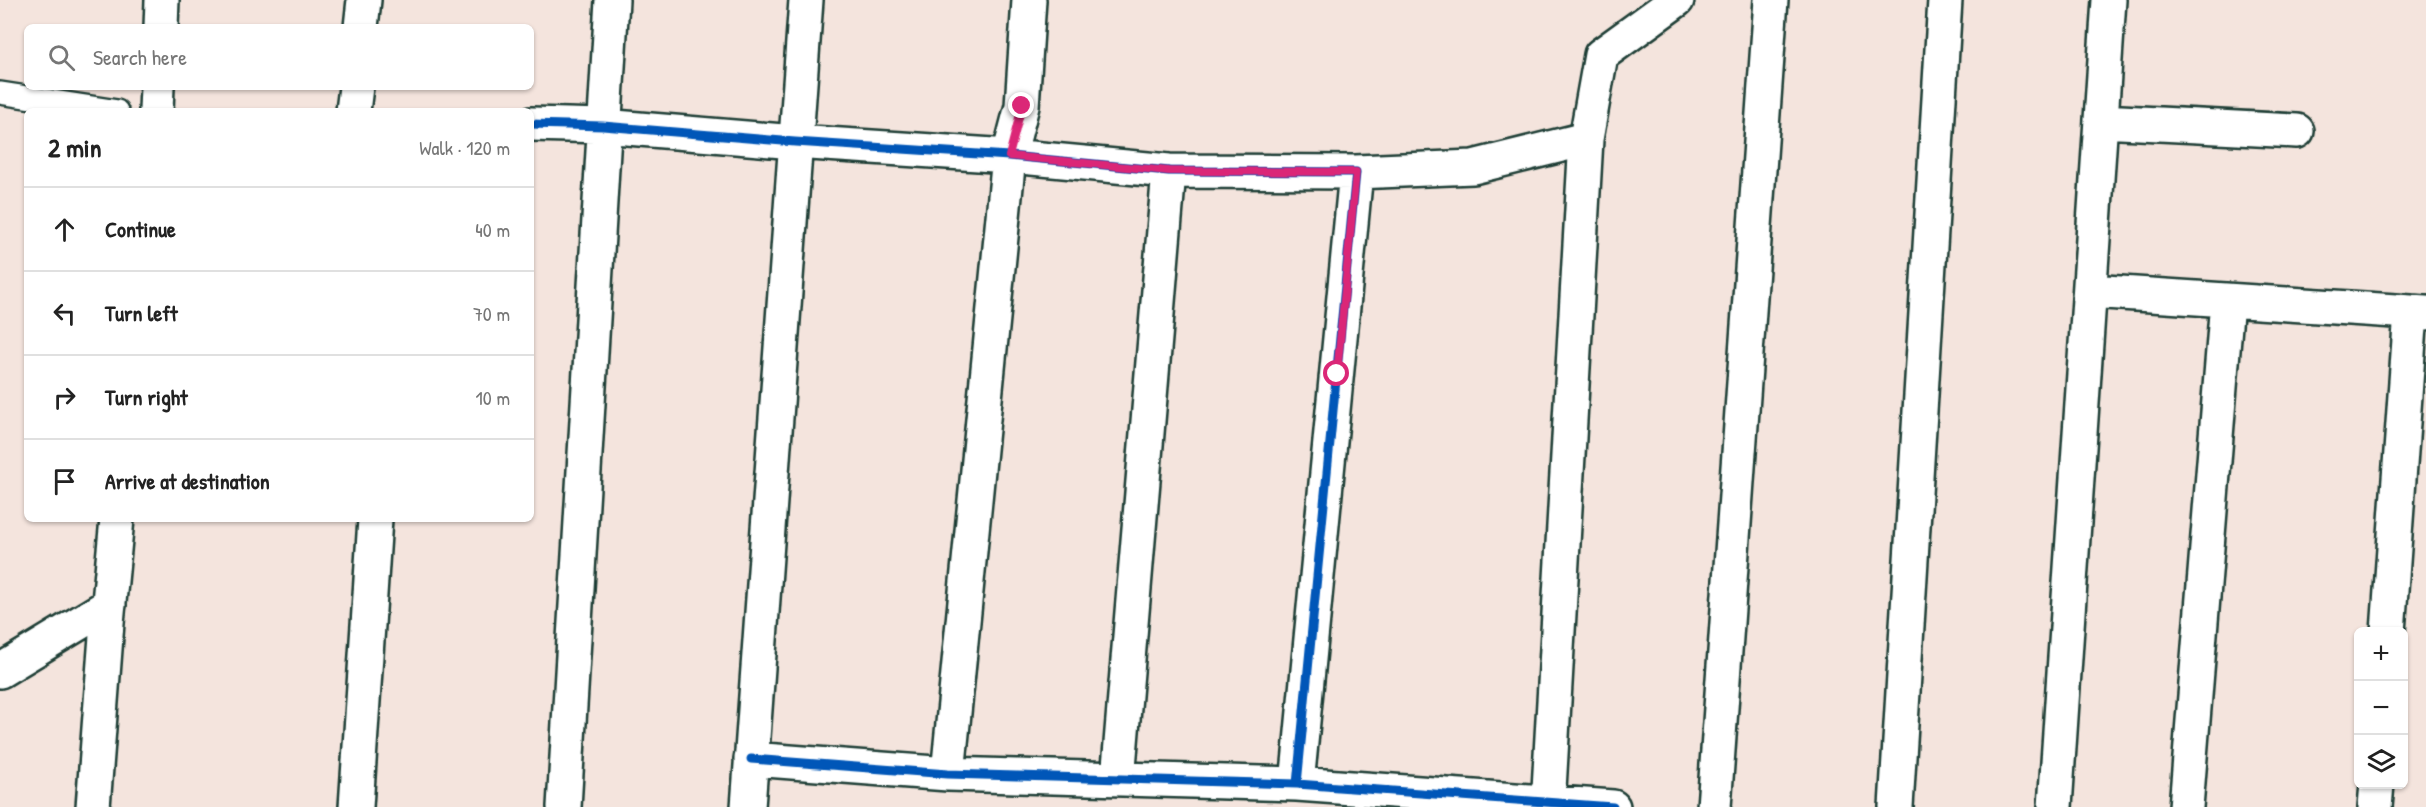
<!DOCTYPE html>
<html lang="en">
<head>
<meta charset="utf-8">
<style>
  body { margin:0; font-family:"Patrick Hand",sans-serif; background:#f6f6f6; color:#222 }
  .controls { position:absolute; right:18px; bottom:18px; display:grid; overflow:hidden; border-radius:9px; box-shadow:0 2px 4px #0004 }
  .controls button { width:54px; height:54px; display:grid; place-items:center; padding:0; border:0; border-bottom:2px solid #e0e0e0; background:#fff; color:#222; font:30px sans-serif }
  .stop { position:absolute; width:18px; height:18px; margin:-14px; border:4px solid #db2777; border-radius:50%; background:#fff }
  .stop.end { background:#db2777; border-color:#fff; box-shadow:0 2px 6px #0008 }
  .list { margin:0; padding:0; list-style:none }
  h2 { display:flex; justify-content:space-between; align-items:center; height:78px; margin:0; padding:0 24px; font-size:26px }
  h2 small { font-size:20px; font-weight:400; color:#767676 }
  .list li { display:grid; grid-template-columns:39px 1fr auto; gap:18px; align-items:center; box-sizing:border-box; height:84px; padding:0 24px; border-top:2px solid #e0e0e0 }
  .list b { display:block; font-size:22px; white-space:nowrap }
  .list em { font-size:20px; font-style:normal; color:#767676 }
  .icon { flex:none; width:33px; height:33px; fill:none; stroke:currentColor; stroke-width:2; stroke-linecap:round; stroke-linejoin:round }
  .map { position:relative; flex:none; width:2426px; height:807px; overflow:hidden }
  .search { position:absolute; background:#fff; box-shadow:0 2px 4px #0004; left:24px; top:24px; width:510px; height:66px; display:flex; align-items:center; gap:15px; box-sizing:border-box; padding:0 21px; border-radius:9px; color:#767676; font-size:22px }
  .panel { position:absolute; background:#fff; box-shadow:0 2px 4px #0004; left:24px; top:108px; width:510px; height:414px; border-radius:9px }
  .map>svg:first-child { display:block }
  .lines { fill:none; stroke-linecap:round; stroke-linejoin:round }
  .service-casing { stroke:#1f3d34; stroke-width:26 }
  .minor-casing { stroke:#1f3d34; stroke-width:38 }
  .service { stroke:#fff; stroke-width:21 }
  .minor { stroke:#fff; stroke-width:33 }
  .cycleway-casing { stroke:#fff; stroke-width:13 }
  .cycleway { stroke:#0057b8; stroke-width:9 }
  .route { stroke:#db2777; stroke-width:8 }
</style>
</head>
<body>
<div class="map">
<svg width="2426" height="807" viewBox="0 0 2426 807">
  <rect width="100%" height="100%" fill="#f4e4dd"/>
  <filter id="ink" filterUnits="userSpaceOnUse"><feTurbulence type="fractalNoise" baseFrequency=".0167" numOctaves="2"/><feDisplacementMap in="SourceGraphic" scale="12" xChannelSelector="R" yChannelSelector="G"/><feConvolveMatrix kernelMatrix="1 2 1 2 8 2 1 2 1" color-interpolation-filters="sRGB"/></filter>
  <g filter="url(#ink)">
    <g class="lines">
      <g class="service-casing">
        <path id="service" d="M0,93L117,111"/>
      </g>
      <g class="minor-casing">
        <path id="minor" d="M161,27L162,0
          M361,27L364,0
          M156,111L157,87
          M353,111L356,87
          M2101,121L2297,131
          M531,124L603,126L795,142L1009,156L1169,171L1356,172L1297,784
          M1356,172L1473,167L1586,139L1601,55L1677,0
          M2090,291L2426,313
          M2388,632L2411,312
          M0,671L109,605
          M751,759L948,774L1297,784L1613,807
          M948,774L1009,156L1022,106L1029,0
          M1118,779L1169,171
          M93,807L107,623L117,519
          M356,807L375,519
          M564,807L612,0
          M748,807L806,0
          M1548,807L1586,139
          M1714,807L1771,0
          M1896,807L1945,0
          M2055,807L2109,0
          M2186,807L2227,301
          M2375,807L2377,784"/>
      </g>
      <use href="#service" class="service"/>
      <use href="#minor" class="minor"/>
      <g class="cycleway-casing">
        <path id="cycleway" d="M531,124L603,126L795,142L1009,156L1169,171L1356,172L1297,784
          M751,759L948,774L1297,784L1613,807"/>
      </g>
      <use href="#cycleway" class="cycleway"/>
    </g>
  </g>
  <g class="lines" filter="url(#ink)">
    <path class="route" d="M1022,106L1009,156L1169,171L1356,172L1337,374"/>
  </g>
</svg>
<div class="controls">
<button>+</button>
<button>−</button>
<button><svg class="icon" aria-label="layers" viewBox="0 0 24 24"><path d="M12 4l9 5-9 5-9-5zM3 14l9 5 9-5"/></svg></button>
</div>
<div class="stop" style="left:1337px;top:374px"></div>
<div class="stop end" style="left:1022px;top:106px"></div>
<div class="search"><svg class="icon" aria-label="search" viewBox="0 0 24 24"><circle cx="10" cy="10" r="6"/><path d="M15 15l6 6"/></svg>Search here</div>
<section class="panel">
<h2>2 min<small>Walk · 120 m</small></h2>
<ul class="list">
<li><svg class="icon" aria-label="ahead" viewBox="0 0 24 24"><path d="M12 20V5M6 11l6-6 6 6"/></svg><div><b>Continue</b></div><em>40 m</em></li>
<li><svg class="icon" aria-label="left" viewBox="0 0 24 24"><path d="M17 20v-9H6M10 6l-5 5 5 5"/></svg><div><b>Turn left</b></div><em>70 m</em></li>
<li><svg class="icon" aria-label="right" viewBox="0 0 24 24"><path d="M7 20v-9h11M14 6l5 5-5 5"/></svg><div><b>Turn right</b></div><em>10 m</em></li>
<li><svg class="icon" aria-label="arrive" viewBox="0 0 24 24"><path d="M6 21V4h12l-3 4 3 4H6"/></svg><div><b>Arrive at destination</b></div></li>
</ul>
</section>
</div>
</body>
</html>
